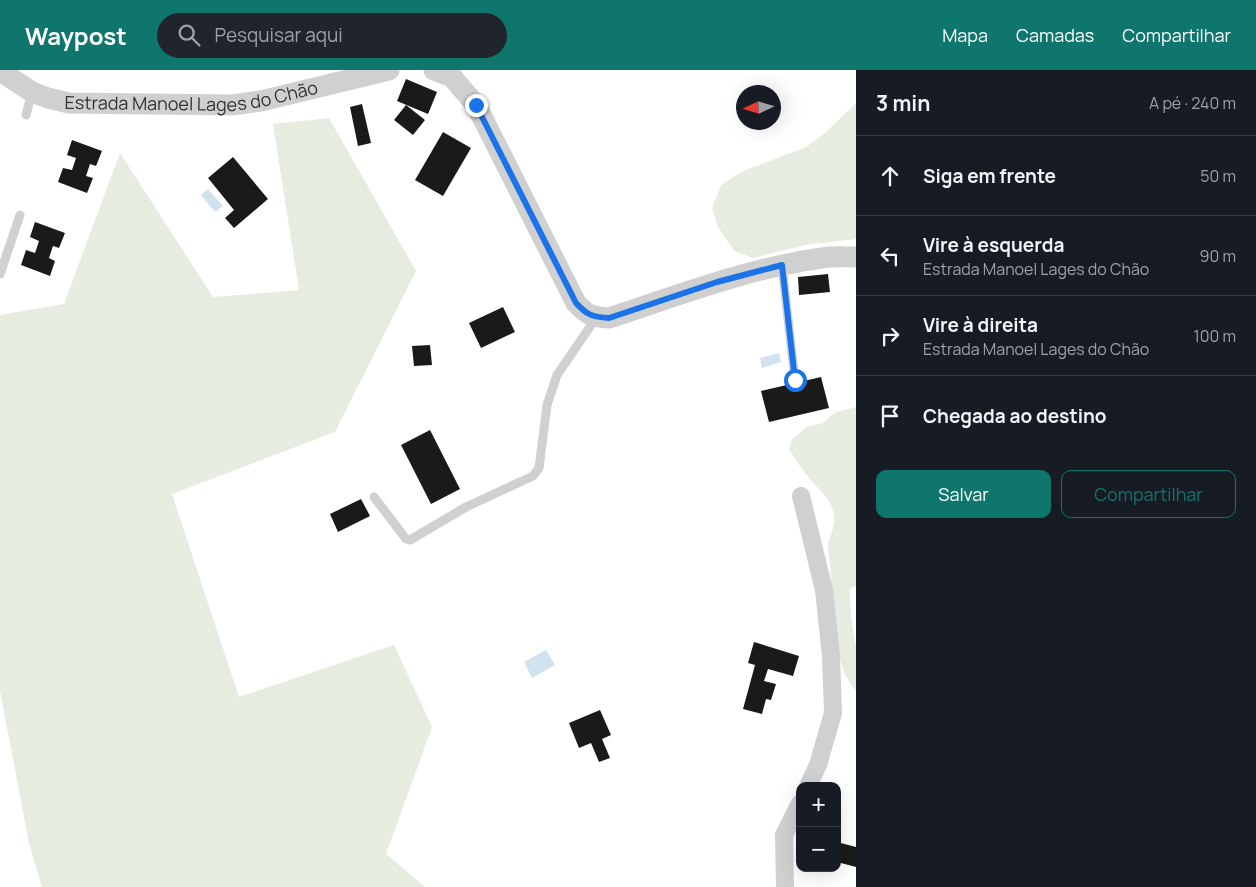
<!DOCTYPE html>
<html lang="pt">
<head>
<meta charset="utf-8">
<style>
  body { margin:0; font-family:Manrope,sans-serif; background:#20242c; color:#f1f3f6 }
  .controls { position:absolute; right:15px; bottom:15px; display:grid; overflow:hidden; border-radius:10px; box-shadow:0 5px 20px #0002 }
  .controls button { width:45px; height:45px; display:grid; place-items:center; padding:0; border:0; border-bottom:1px solid #363941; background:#171b24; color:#f1f3f6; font:25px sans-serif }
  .compass { position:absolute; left:736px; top:15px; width:45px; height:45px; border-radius:50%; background:#171b24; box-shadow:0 5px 20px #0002; rotate:266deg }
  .stop { position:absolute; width:15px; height:15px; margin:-11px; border:4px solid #1a73e8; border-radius:50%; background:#fff }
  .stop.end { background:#1a73e8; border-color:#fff; box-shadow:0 1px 5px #0008 }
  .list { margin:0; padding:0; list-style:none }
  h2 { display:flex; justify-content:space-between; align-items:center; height:65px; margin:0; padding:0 20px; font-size:21px }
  h2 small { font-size:16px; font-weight:400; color:#9ea1a6 }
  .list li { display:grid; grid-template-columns:32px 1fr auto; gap:15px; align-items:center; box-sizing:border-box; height:80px; padding:0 20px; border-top:1px solid #363941 }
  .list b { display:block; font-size:19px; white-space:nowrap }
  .list p { margin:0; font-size:16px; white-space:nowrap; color:#9ea1a6 }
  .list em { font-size:16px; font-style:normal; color:#9ea1a6 }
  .actions { display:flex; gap:10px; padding:15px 20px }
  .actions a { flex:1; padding:11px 0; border:1px solid #0f766e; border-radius:10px; text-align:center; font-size:18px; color:#0f766e }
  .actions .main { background:#0f766e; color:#fff }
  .icon { flex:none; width:28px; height:28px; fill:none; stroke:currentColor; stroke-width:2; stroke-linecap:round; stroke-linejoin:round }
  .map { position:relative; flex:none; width:856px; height:817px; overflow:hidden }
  header { display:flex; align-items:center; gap:30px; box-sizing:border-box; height:70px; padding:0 25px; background:#0f766e; color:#fff }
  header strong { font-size:24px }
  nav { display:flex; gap:28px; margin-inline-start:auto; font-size:18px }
  .search { width:350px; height:45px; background:#20242c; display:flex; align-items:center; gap:12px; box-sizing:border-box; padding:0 18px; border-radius:28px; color:#9ea1a6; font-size:19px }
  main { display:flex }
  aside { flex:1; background:#171b24 }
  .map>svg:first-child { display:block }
  .green { fill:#e6ecdf }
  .water { fill:#cfe2ee }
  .building { fill:#1a1a1a }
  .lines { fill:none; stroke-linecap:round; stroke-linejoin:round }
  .service { stroke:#d0d0d0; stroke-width:9 }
  .minor { stroke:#d0d0d0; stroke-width:18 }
  .tertiary { stroke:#d0d0d0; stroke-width:21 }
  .route { stroke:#1a73e8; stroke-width:6 }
  .labels { text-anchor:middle; stroke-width:5; stroke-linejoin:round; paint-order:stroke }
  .street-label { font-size:18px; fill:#333; stroke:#fff }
</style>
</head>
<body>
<header>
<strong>Waypost</strong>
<div class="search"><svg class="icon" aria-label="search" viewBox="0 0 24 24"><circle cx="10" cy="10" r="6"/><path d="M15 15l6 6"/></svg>Pesquisar aqui</div>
<nav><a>Mapa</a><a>Camadas</a><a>Compartilhar</a></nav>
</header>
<main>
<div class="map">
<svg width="856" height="817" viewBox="0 0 856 817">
  <rect width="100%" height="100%" fill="#fff"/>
  <path class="green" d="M856,33V169L805,175L753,188L734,181L718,157L712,138L721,115L741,102L806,77L825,63Z
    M329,48L416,201L335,362L172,424L239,627L394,575L432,657L386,784L425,817H42L29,773L0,621V245L64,234L120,83L213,227L299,220L273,54Z
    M856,337V516L850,518L851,547L856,578V622L845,605L839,586L828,476C829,466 836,456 834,446C832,429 819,420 809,408C802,399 795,389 789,379L792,369L807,357L823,353L836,342Z"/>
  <path class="water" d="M208,119L223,136L215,142L201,125Z
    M779,283L781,292L762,298L760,288Z
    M546,580L555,595L532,608L524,592Z"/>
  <path class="building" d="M406,9L437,22L428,44L397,31Z
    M362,34L371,73L358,76L350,37Z
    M406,35L425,50L413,65L394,50Z
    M443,62L471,78L443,126L415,110Z
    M72,70L102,81L96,96L90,94L86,106L93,108L87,123L58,112L63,98L72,100L76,88L67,85Z
    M233,87L268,129L234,158L225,148L234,140L208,108Z
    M35,152L65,163L59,178L53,176L49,188L55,191L50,206L21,195L26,180L35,183L39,171L30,167Z
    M828,204L830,222L799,225L798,207Z
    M503,237L515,262L481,278L469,253Z
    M430,275L432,295L414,296L412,276Z
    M821,307L829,338L769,352L761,321Z
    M430,360L460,419L431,434L401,375Z
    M361,429L370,446L338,462L330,444Z
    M754,572L799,586L793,606L768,599L764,611L776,614L771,630L766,629L762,644L743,639L755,595L748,593Z
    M600,640L611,665L602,669L610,688L599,692L591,673L579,678L569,653Z
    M837,772L856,777V797L837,792Z"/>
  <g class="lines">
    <path class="service" d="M26,45L32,22
      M782,196L795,310
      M0,204L20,145
      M374,427L406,469L410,470L466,437L533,406L539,398L547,335L557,305L596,248"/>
    <path class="minor" d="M801,426L824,520L831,586L833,643L818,695L808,716
      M785,817L784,765L800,733"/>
    <g class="tertiary">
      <path d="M434,0L452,7L476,35L576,233C587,245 592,247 609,248C679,225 749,198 822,188C833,186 845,187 856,187"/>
      <path id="s1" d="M0,1L32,22L48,28L69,33L232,35L261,31L389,0"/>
    </g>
  </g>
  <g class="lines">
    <path class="route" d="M476,35L576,233C587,245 592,247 609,248L717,212L782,195L795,310"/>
  </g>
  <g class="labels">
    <g class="street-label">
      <text dy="6" stroke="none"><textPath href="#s1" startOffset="200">Estrada Manoel Lages do Chão</textPath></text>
    </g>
  </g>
</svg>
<div class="controls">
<button>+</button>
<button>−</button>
</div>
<svg class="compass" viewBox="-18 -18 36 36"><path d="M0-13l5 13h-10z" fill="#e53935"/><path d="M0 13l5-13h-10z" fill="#9ea1a6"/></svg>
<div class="stop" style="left:795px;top:310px"></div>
<div class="stop end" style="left:476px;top:35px"></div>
</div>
<aside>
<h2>3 min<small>A pé · 240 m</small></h2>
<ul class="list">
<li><svg class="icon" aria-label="ahead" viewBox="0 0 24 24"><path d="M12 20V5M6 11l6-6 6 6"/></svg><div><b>Siga em frente</b></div><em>50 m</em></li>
<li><svg class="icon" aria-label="left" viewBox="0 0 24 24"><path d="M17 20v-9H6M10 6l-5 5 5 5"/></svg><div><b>Vire à esquerda</b><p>Estrada Manoel Lages do Chão</p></div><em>90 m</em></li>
<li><svg class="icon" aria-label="right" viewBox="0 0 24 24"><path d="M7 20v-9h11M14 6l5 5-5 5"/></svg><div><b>Vire à direita</b><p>Estrada Manoel Lages do Chão</p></div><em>100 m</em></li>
<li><svg class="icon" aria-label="arrive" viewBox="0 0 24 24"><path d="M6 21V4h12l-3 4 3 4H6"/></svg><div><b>Chegada ao destino</b></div></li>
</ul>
<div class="actions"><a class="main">Salvar</a><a>Compartilhar</a></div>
</aside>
</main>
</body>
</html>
